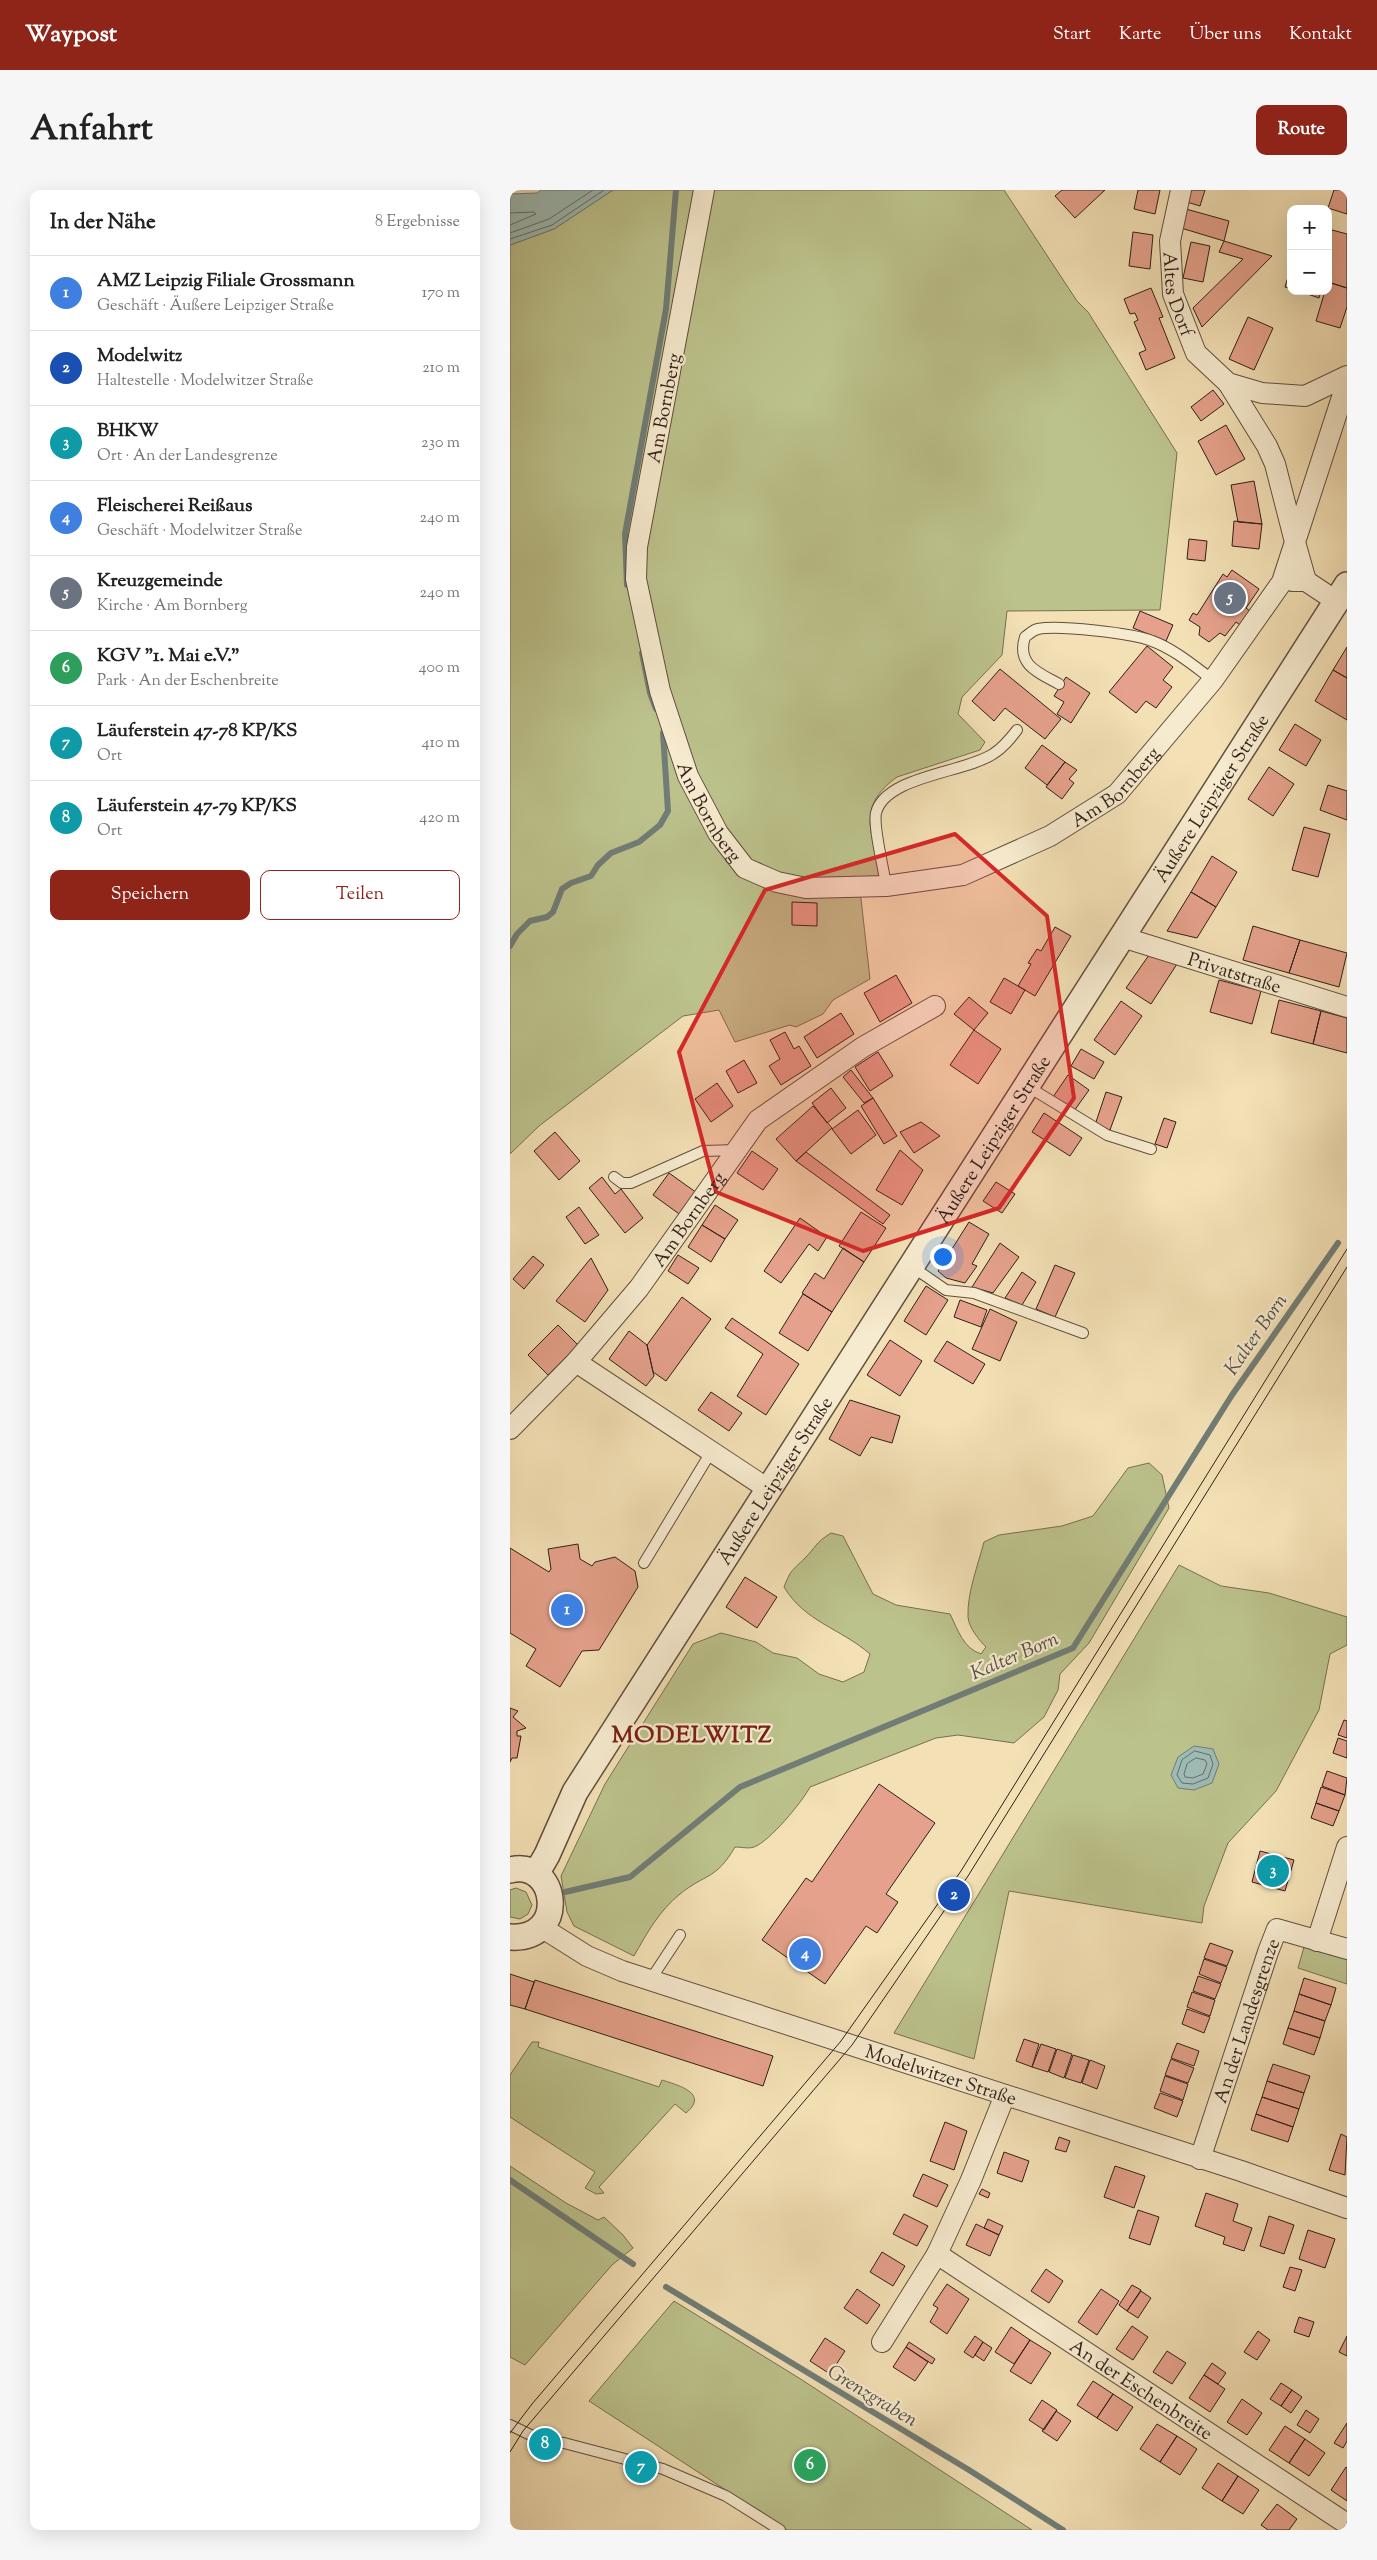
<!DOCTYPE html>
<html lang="de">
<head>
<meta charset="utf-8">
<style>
  body { margin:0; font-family:"Sorts Mill Goudy",serif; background:#f6f6f6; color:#222 }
  .controls { position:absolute; right:15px; top:15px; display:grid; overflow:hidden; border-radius:10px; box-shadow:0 5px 20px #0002 }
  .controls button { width:45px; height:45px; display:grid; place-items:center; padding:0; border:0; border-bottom:1px solid #e0e0e0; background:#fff; color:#222; font:25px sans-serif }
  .you { position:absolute; left:432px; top:1066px; width:18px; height:18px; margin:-12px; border:4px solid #fff; border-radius:50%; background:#1a73e8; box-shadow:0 0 0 8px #1a73e833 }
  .badge { display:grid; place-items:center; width:32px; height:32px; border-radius:50%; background:#8f2418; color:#fff; font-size:16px; font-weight:700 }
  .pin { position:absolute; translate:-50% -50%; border:2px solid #fff; box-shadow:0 1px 5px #0006 }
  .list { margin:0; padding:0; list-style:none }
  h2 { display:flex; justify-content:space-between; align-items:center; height:65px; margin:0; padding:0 20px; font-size:21px }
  h2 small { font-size:16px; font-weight:400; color:#767676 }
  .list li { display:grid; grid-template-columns:32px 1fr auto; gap:15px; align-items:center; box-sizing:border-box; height:75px; padding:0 20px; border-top:1px solid #e0e0e0 }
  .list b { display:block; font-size:19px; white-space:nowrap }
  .list p { margin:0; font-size:16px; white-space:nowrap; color:#767676 }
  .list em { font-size:16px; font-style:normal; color:#767676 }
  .actions { display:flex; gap:10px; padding:15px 20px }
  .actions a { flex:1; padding:11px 0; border:1px solid #8f2418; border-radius:10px; text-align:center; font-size:18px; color:#8f2418 }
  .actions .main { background:#8f2418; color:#fff }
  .map { position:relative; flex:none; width:837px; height:2340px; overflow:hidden; border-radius:10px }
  header { display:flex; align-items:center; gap:30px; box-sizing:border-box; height:70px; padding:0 25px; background:#8f2418; color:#fff }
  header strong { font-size:24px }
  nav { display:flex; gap:28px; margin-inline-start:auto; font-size:18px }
  .intro { display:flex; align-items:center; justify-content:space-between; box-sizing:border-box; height:120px; padding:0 30px }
  h1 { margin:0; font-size:35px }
  .button { padding:12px 22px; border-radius:10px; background:#8f2418; color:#fff; font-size:18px; font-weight:700 }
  main { display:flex; gap:30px; padding:0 30px }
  aside { flex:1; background:#fff; border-radius:10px; box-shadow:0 5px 20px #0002 }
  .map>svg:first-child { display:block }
  .green { fill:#bcc28c; stroke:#767052 }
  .water { fill:#9dbbb5; stroke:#717d76 }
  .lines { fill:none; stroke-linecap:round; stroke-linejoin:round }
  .shore { stroke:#666d66; stroke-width:1 }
  .stream { stroke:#717d76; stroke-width:6 }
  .building { fill:#e5a18b; stroke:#301f18 }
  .service-casing { stroke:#614f3f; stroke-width:12 }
  .minor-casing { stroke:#614f3f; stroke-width:22 }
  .tertiary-casing { stroke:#614f3f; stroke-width:28 }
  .service { stroke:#f7ebcf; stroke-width:10 }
  .minor { stroke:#f7ebcf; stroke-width:20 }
  .tertiary { stroke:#f7ebcf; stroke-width:25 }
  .tram { stroke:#301f18; stroke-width:1 }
  .marked { fill:#d62828; fill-opacity:0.2; stroke:#d62828; stroke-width:4; stroke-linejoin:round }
  .labels { text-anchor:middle; stroke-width:4.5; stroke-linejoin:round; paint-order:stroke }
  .street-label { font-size:19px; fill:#301f18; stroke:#f7ebcf }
  .water-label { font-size:20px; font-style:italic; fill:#514e47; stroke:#f7ebcf }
  .district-label { font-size:24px; font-weight:bold; letter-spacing:1px; fill:#7a1f14; stroke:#f7ebcf }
</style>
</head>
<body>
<header>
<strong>Waypost</strong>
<nav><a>Start</a><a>Karte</a><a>Über uns</a><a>Kontakt</a></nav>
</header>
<div class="intro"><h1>Anfahrt</h1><a class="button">Route</a></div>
<main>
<aside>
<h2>In der Nähe<small>8 Ergebnisse</small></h2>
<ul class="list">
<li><span class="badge" style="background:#3f7fe0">1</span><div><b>AMZ Leipzig Filiale Grossmann</b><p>Geschäft · Äußere Leipziger Straße</p></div><em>170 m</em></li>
<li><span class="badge" style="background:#1a4fb4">2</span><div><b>Modelwitz</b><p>Haltestelle · Modelwitzer Straße</p></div><em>210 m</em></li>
<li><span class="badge" style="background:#0f9aa8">3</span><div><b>BHKW</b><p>Ort · An der Landesgrenze</p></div><em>230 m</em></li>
<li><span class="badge" style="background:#3f7fe0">4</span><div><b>Fleischerei Reißaus</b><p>Geschäft · Modelwitzer Straße</p></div><em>240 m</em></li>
<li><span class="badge" style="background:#6b7280">5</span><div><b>Kreuzgemeinde</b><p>Kirche · Am Bornberg</p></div><em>240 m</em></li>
<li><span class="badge" style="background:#2e9e5b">6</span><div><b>KGV &quot;1. Mai e.V.&quot;</b><p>Park · An der Eschenbreite</p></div><em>400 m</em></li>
<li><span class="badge" style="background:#0f9aa8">7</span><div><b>Läuferstein 47-78 KP/KS</b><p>Ort</p></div><em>410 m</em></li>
<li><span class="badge" style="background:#0f9aa8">8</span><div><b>Läuferstein 47-79 KP/KS</b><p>Ort</p></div><em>420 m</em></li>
</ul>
<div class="actions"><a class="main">Speichern</a><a>Teilen</a></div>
</aside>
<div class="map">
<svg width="837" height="2340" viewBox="0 0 837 2340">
  <rect width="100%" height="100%" fill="#f3e0b5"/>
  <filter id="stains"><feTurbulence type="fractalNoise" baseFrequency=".004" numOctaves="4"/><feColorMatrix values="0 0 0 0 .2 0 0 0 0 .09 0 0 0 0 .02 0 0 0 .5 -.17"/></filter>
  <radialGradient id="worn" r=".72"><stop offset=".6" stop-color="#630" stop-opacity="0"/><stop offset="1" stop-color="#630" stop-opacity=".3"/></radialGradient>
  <path class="green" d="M103,0H494L567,111L578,122L667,263L650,420L497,421L492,465L452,507L448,524L475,552L470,560L387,587C346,617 362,640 370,683L367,691H349L360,789L323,810L313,824L286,837L280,835L225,852L209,820L173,826L29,936L0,964V55L44,39Z
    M639,1273L652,1285L659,1318L579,1453L550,1484L548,1500L534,1527L504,1553L448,1545L426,1548L300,1597C293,1611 259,1652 244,1657C239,1659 231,1657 225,1657C206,1690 196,1683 170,1704C149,1721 137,1743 124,1766L64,1736L57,1722L51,1686L95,1594L183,1454L211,1443L246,1452L263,1463L287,1468L309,1484L333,1492L354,1482L360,1464C330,1438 295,1432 274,1397C281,1379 282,1381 295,1368C306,1357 305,1353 321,1343L333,1346L363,1404L386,1415L440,1424C448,1440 453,1458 471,1464L476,1457C469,1450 459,1438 458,1427C457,1403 468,1375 474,1352L489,1345L552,1336L583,1326L618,1278Z
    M669,1375L711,1396L759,1403L837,1427V1455L820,1464L809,1520L766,1601L718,1653L694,1716L692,1733L499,1701L464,1869L384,1843Z
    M6,1698L16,1702L22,1715L18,1724L10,1729L0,1727V1700Z
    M794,1757L837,1769V1794L788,1778Z
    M22,1852H29L28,1857L149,1897L152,1890C167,1895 200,1903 176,1923L165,1914L89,1997L94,2003L86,2004L75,1998L85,1982L0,1927V1885Z
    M0,1976L56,2013L88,2030L94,2027L113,2045L123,2058L102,2075L15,2175L0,2167Z
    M164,2111L289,2188L522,2340H277L79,2211Z"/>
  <path class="water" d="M31,0H103L44,39L0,55V4L27,3Z
    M684,1556L703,1559L709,1574L702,1593L684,1600L668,1598L661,1585L668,1567Z"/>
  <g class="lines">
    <path class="shore" d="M0,23L24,22L26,24L0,35
      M0,43L39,29L83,0
      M0,49L42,35L94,0
      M685,1561L700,1565L703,1574L698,1588L683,1594L672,1593L667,1585L672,1570Z
      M686,1568L695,1570L697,1574L693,1584L683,1588L675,1587L674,1584L677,1574Z"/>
    <path class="stream" d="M117,395L115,344L156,119L166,0
      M132,463L140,503L146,519
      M0,756L7,744L20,731L37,727L43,722L52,699L61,693L81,686L88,675L101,663L129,652L150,635L158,621L153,543
      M55,1702L120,1687L230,1597L563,1458L722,1205L828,1053
      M0,1990L123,2074
      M156,2097L459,2280L553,2340"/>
  </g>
  <path class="building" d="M552,0H595L565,28L545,6Z
    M628,0H650L645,24L624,19Z
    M680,0H695L690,16L677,12Z
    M824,0H837V24L818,18Z
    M676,19L719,31L714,51L671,38Z
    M822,40L837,44V98L818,92V51Z
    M623,42L643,45L640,79L619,76Z
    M714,51L762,66L692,137L683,118L733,69L709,62Z
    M681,52L700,56L693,92L673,88Z
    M780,80H781V99L775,97Z
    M818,92L837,98V117L830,138L806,131L815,101H818Z
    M641,98L653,127L649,128L665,168L636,180L629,163L636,160L624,132L628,130L625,123L620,124L614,109Z
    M789,101H811L809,108Z
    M738,127L763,138L744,180L719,169Z
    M703,200L714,214L691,231L681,217Z
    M716,235L735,269L706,285L688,251Z
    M744,291L752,334L728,332L721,295Z
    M724,331L752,334L749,359L722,356Z
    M679,349L697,351L695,371L677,369Z
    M722,380L749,399L736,418L740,421L730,435L726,432L715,446L710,443L699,452L689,445L690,437L679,430L683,423L687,425L713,384L717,387Z
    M630,421L663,435L656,451L623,438Z
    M637,456L663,477L653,490L662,497L646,518L636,511L626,523L599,502Z
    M837,457V488L823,480Z
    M490,479L551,529L535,549L495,518L484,531L462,511Z
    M823,480L837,488V530L805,511Z
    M556,487L580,503L561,533L547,524L554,512L544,506Z
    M785,534L811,550L796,576L769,560Z
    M532,555L555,572L537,595L515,578Z
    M555,572L567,580L559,589L564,593L552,609L536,597Z
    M759,577L784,594L763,626L738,609Z
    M818,595L837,601V630L810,620Z
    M794,637L820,644L808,687L782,680Z
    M702,666L727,682L706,717L681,702Z
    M681,702L706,717L687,748L657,741Z
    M282,712L307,713V736L282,735Z
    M743,736L790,750L779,783L733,770Z
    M545,737L561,746L525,806L508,796L521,774L518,773L527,759L531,761Z
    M790,750L837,763L829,797L779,783Z
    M639,765L667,774L641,814L616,798Z
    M386,785L402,813L370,832L354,803Z
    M494,788L515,800L501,824L480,812Z
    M709,790L751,801L742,834L700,822Z
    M459,807L478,823L464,840L444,824Z
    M769,810L811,821L803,854L761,843Z
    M611,811L632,826L605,865L584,850Z
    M811,821L837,828V863L803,854Z
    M331,823L344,844L307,868L294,847Z
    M464,840L491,859L468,894L440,875Z
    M275,842L284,859L289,856L301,876L271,895L259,876L270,869L260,850Z
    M571,859L594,872L584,889L561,876Z
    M368,862L383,886L360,901L345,877Z
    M234,870L247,893L228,903L216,881Z
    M341,880L363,908L354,913L333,887Z
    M558,885L579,900L564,921L543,907Z
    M207,893L223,916L201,932L185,909Z
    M321,898L336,918L317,933L302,913Z
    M596,902L612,907L600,940L585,935Z
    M363,908L387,946L374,954L351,916Z
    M303,916L322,938L286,971L266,949Z
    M348,920L366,945L341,964L322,939Z
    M534,923L572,948L560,966L522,942Z
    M654,928L666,932L657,958L645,954Z
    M411,932L430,946L404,963L390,942Z
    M45,942L70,971L49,990L24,961Z
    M390,960L413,980L392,1015L366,1000Z
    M242,961L268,979L253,1000L227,983Z
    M296,962L380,1025L373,1034L286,971Z
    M159,983L187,1003L172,1026L143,1005Z
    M92,987L105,1004L111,999L133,1028L115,1043L79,998Z
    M486,992L505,1004L492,1023L473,1011Z
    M205,1015L228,1030L215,1049L192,1035Z
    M69,1017L89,1045L75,1054L56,1027Z
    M351,1022L376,1038L354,1072L329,1056Z
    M290,1028L317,1047L308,1061L299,1054L271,1093L254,1081Z
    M459,1032L479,1044L462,1074L467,1076L455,1093L436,1088L428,1081Z
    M192,1035L215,1049L201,1072L178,1057Z
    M490,1053L509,1067L483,1103L462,1097Z
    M333,1058L354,1072L322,1122L292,1103L305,1083L314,1089Z
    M168,1065L189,1078L178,1094L158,1081Z
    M23,1066L34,1075L14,1099L3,1089Z
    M81,1068L98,1100L75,1132L46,1111Z
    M545,1075L565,1083L545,1127L526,1119Z
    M512,1082L526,1092L512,1115L495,1108Z
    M416,1096L438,1110L416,1145L394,1131Z
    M293,1104L322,1122L298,1161L269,1143Z
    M172,1107L201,1129L156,1191L143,1182L137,1155Z
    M450,1110L477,1120L471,1137L444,1127Z
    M480,1119L507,1132L490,1171L462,1159Z
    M222,1128L289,1174L256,1225L227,1206L253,1164L215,1138Z
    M48,1135L68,1155L38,1185L18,1165Z
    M119,1141L137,1155L144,1186L136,1196L99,1169Z
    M380,1150L412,1171L390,1206L357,1185Z
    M437,1151L475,1174L463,1194L424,1171Z
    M201,1202L232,1223L219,1241L188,1220Z
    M340,1210L390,1226L382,1253L361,1247L350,1266L319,1249Z
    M68,1354L70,1369L82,1376L85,1372L105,1367L125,1381L128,1397L89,1460L72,1461L50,1497L16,1476L26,1459L0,1443V1358L39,1382L41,1379L38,1359Z
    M235,1387L267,1407L247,1438L216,1417Z
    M0,1518L8,1521L3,1527L16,1538L7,1541V1546H11L7,1568H2L0,1572Z
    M834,1530L837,1531V1548L828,1545Z
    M828,1548L837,1551V1568L823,1563Z
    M817,1581L837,1588L835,1605L812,1596Z
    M369,1594L425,1633L376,1704L388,1712L367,1743L356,1736L315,1794L252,1750L296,1688L302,1692Z
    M811,1597L835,1605L829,1621L806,1613Z
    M806,1613L829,1621L823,1636L801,1628Z
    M750,1661L784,1670L775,1701L742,1692Z
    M700,1753L723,1761L717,1776L694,1768Z
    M694,1769L717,1777L711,1793L689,1784Z
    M0,1784L24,1792L15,1819L0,1815Z
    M688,1786L711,1794L705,1809L683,1801Z
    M794,1788L826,1798L821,1815L789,1804Z
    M25,1790L263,1866L253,1896L15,1819Z
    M682,1802L705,1810L700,1826L677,1817Z
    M789,1804L821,1815L815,1831L784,1821Z
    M677,1819L700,1827L694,1843L672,1834Z
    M784,1821L815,1831L810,1848L778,1838Z
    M778,1838L810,1848L804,1865L773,1854Z
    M514,1849L529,1854L522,1877L506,1871Z
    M667,1853L689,1861L684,1876L661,1868Z
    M531,1854L546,1859L538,1882L522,1877Z
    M547,1859L562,1864L554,1888L539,1882Z
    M563,1865L579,1870L571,1893L555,1888Z
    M661,1869L684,1878L678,1893L655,1885Z
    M580,1870L595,1876L587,1899L572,1893Z
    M763,1874L800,1886L794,1903L757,1891Z
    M655,1886L678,1894L673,1910L650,1901Z
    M757,1891L794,1903L789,1919L752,1907Z
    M650,1903L673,1911L667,1927L644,1918Z
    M752,1907L789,1919L783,1937L746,1924Z
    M746,1924L783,1937L778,1952L741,1940Z
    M435,1932L457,1941L444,1980L420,1971Z
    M831,1944L837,1947L835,1985L819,1980Z
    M549,1947L560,1951L556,1962L545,1959Z
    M494,1962L519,1971L512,1992L487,1983Z
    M605,1976L635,1986L624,2018L594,2007Z
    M413,1984L438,1995L427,2017L403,2006Z
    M472,1999L480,2003L478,2008L469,2004Z
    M696,2003L728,2014L723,2031L742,2038L734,2061L713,2054L715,2047L685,2036Z
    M628,2020L649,2027L640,2055L619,2048Z
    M394,2024L418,2036L407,2056L383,2044Z
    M759,2026L784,2035L774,2064L750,2056Z
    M478,2029L493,2036L489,2045L474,2038Z
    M466,2034L489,2045L480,2066L456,2055Z
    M798,2040L825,2049L815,2078L789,2069Z
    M372,2062L395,2076L383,2096L360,2082Z
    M780,2077L792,2080L785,2101L773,2097Z
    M536,2079L553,2091L539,2113L521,2101Z
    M437,2094L459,2109L437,2144L420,2132L428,2118L423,2115Z
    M622,2095L631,2100L617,2121L609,2115Z
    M347,2099L370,2115L357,2134L334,2118Z
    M591,2099L609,2111L587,2145L568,2132Z
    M631,2101L641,2108L628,2128L617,2121Z
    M789,2127L804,2132L799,2147L784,2142Z
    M622,2136L638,2147L623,2170L606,2159Z
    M501,2137L520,2150L504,2174L485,2162Z
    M748,2141L760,2150L747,2170L734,2162Z
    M465,2146L473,2152L463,2168L454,2162Z
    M837,2146V2166L829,2162Z
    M315,2148L335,2161L320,2184L300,2171Z
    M520,2150L541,2163L521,2194L500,2181Z
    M399,2152L425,2169L422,2174L396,2157Z
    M473,2152L482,2158L474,2171L465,2165Z
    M396,2157L418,2172L405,2191L383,2177Z
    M657,2161L676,2173L662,2194L643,2182Z
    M702,2173L716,2183L708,2194L694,2185Z
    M694,2185L715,2199L700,2222L679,2208Z
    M583,2191L603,2204L587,2228L567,2215Z
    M771,2193L782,2200L771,2216L760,2209Z
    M782,2200L792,2207L781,2223L771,2216Z
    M603,2204L623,2217L607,2241L587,2228Z
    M732,2209L752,2223L737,2245L717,2232Z
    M532,2210L547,2220L534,2240L519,2230Z
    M796,2220L809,2229L800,2243L787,2235Z
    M546,2221L561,2231L547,2251L532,2241Z
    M837,2233V2251L833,2258L824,2253Z
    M647,2234L667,2246L650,2272L630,2259Z
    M775,2236L795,2249L779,2273L759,2260Z
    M667,2246L687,2259L670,2285L650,2272Z
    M795,2249L815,2263L799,2286L779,2273Z
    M708,2273L728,2286L712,2311L692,2298Z
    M836,2277L837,2278V2311L821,2300Z
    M728,2286L749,2300L733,2324L712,2311Z
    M767,2314L787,2329L779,2340H758L751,2335Z"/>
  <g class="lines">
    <g class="service-casing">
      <path id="service" d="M549,494C529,483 506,475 515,447C519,444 523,440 528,439C548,435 622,443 642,451C664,459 684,476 703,490
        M376,696C374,679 363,637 366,623C375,586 454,583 483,564C493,558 500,549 507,540
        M517,896L597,945L641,959
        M104,987L112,993H121L193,961L227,960
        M401,1076L436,1100L464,1103L573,1143
        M134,1373L201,1262
        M141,1789L170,1745
        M0,2235L33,2251L54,2253L153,2279L216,2306L270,2340"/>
    </g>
    <g class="minor-casing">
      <g id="minor">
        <path id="s1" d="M194,0L127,357L126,389L150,501L178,586L208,643L235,678L267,692L296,698L376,696L453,685L540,646L607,604L703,490L772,392L785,352L765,274L757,256L718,193"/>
        <path id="s2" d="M671,0L660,51L663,104L686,163L718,193L752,203L795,206L837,186"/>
        <path d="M782,391H796L826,411"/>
        <path d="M796,391L785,352L837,192"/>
        <path id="s3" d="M612,747L837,817"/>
        <path d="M66,1172L258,1299"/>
        <path id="s4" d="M0,1239L66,1172L129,1098L248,930L353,857L425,816"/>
        <path id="s5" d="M31,1737L77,1766L112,1781L731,1981L837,2018"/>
        <path d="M807,1751L837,1657"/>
        <path id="s6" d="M690,1969L758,1762L767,1739L837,1759"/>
        <path id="s7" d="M427,2064L837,2334"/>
        <path d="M372,2152L427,2064L461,1990L495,1905"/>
      </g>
    </g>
    <g class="tertiary-casing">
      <g id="tertiary">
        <path d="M0,1680C48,1668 59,1751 0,1747"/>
        <path id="s8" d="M26,1684L37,1665L65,1602L837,395"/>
      </g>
    </g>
    <use href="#service" class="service"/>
    <use href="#minor" class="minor"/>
    <use href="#tertiary" class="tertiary"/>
    <path class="tram" d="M0,2243L22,2214L331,1851L451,1681L837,1059
      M0,2262L13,2241L342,1855L458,1686L837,1077"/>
  </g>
  <path class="marked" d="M445,644L537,726L564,908L489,1018L353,1061L206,1002L169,862L255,700Z"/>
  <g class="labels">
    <g class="street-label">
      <text dy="7" stroke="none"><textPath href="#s2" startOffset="106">Altes Dorf</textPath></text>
      <text transform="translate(153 218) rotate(-79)" y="7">Am Bornberg</text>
      <text dy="7" stroke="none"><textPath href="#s1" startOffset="1108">Am Bornberg</textPath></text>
      <text dy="7" stroke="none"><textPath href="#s8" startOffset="1271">Äußere Leipziger Straße</textPath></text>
      <text dy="7" stroke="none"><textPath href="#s1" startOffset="641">Am Bornberg</textPath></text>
      <text dy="7" stroke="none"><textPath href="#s3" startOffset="118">Privatstraße</textPath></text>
      <text dy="7" stroke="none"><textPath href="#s8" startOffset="866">Äußere Leipziger Straße</textPath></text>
      <text dy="7" stroke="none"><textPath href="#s4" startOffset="276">Am Bornberg</textPath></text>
      <text dy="7" stroke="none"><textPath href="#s8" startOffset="461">Äußere Leipziger Straße</textPath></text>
      <text dy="7" stroke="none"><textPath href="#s6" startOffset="146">An der Landesgrenze</textPath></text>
      <text dy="7" stroke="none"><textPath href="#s5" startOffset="428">Modelwitzer Straße</textPath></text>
      <text dy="7" stroke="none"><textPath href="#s7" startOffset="245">An der Eschenbreite</textPath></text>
    </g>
    <g class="water-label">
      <text transform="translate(745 1144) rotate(-55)" y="7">Kalter Born</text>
      <text transform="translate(504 1465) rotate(-23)" y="7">Kalter Born</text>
      <text transform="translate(363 2205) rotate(31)" y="7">Grenzgraben</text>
    </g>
    <g class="district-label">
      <text x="182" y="1552">MODELWITZ</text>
    </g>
  </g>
  <rect width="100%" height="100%" filter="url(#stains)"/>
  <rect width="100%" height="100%" fill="url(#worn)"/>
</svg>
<div class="controls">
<button>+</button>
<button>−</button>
</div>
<div class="you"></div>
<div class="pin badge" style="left:57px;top:1420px;background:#3f7fe0">1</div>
<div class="pin badge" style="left:444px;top:1705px;background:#1a4fb4">2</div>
<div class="pin badge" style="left:763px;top:1681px;background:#0f9aa8">3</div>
<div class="pin badge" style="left:295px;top:1764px;background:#3f7fe0">4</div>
<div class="pin badge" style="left:720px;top:408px;background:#6b7280">5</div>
<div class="pin badge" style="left:300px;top:2275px;background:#2e9e5b">6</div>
<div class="pin badge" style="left:131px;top:2277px;background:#0f9aa8">7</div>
<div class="pin badge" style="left:35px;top:2254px;background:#0f9aa8">8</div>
</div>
</main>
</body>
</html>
